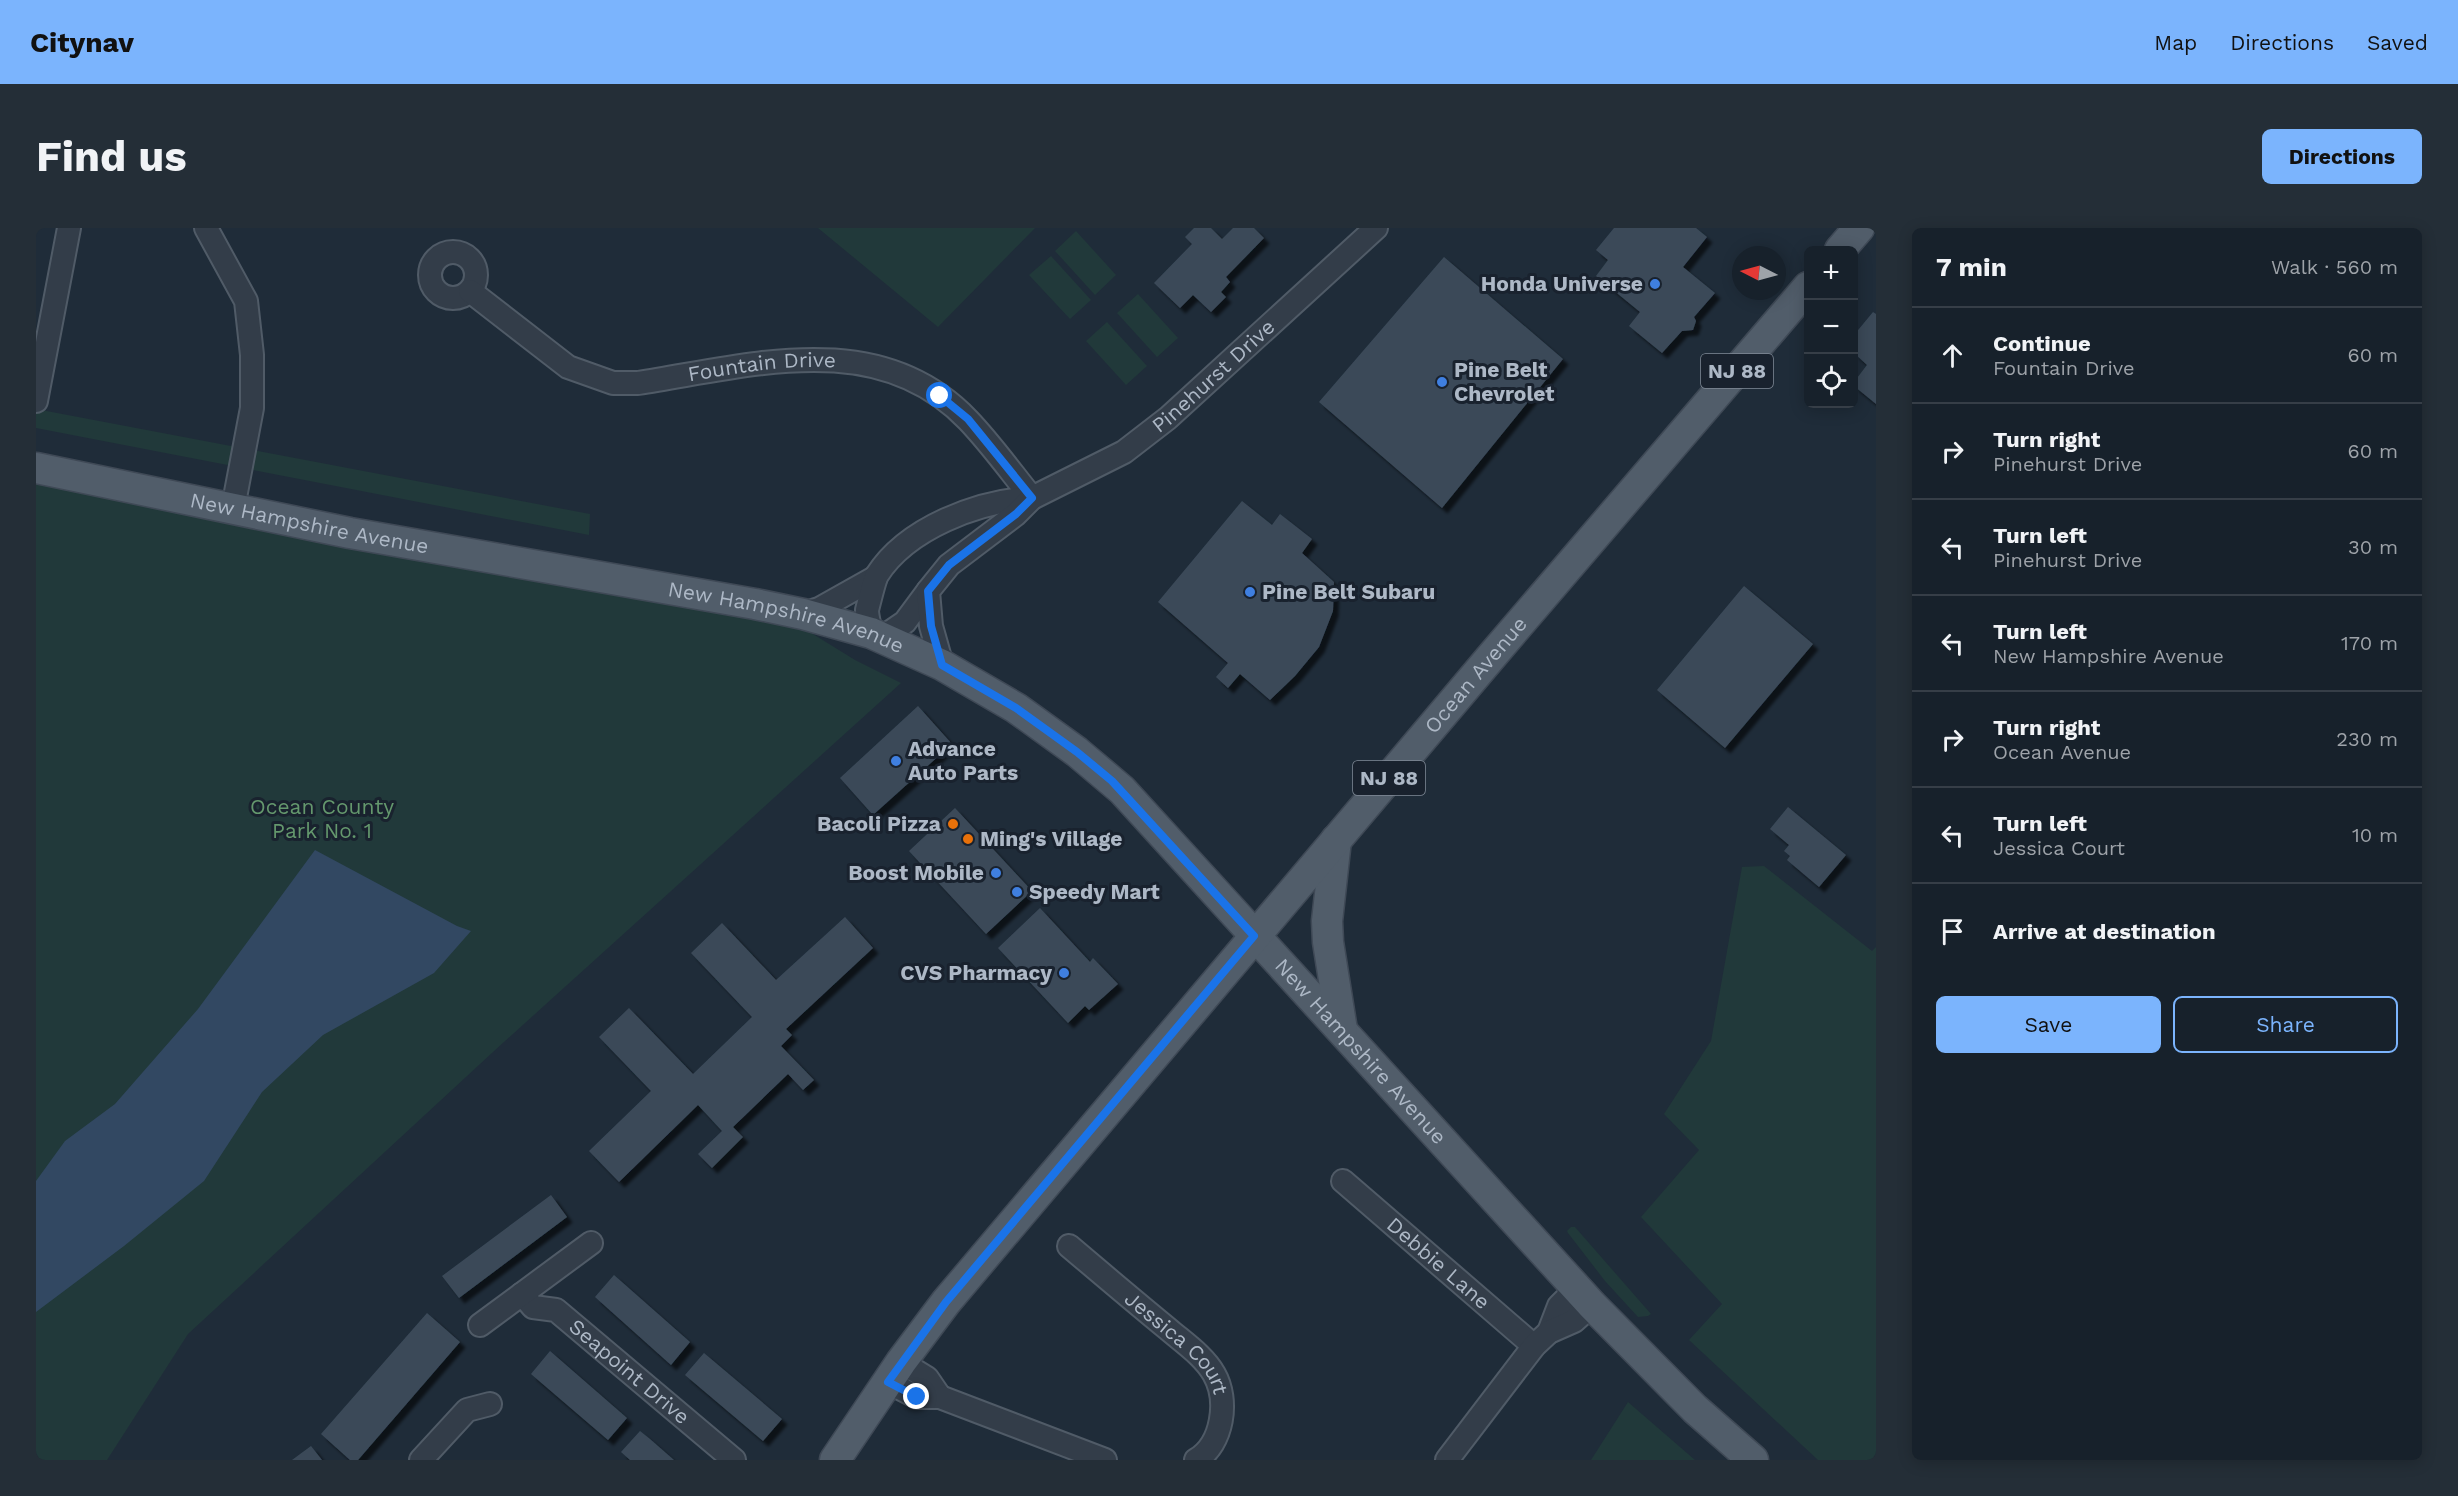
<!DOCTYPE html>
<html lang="en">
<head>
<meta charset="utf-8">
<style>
  body { margin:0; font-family:"Work Sans",sans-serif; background:#242e37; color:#f1f3f6 }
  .controls { position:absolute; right:18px; top:18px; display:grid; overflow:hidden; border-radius:9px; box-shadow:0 3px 15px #0003 }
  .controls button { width:54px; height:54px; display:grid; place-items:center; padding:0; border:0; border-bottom:2px solid #363e47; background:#17212b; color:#f1f3f6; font:30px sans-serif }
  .compass { position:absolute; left:1696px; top:18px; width:54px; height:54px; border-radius:50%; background:#17212b; box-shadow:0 3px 15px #0003; rotate:276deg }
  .stop { position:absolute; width:18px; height:18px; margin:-14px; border:4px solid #1a73e8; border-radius:50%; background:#fff }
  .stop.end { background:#1a73e8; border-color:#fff; box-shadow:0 2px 6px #0008 }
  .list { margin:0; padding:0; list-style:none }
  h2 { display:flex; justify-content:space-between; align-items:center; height:78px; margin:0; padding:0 24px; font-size:26px }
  h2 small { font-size:20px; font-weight:400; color:#9ea3a9 }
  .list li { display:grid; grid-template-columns:39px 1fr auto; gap:18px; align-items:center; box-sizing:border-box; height:96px; padding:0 24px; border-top:2px solid #363e47 }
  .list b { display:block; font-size:22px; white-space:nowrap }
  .list p { margin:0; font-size:20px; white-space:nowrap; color:#9ea3a9 }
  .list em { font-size:20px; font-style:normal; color:#9ea3a9 }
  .actions { display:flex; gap:12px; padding:18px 24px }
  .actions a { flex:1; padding:14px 0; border:2px solid #7bb4fd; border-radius:9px; text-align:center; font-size:21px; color:#7bb4fd }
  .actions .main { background:#7bb4fd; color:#111 }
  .icon { flex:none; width:33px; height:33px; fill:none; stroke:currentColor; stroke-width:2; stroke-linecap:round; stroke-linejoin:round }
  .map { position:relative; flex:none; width:1840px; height:1232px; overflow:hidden; border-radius:9px }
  header { display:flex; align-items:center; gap:36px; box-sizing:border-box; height:84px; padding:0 30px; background:#7bb4fd; color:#111 }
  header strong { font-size:28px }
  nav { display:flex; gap:33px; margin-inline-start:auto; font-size:21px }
  .intro { display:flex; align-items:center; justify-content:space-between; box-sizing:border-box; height:144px; padding:0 36px }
  h1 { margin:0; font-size:42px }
  .button { padding:15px 27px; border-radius:9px; background:#7bb4fd; color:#111; font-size:21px; font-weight:700 }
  main { display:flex; gap:36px; padding:0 36px }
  aside { flex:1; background:#17212b; border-radius:9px; box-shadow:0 3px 15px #0003 }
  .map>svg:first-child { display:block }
  .green { fill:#21393a }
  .water { fill:#324862 }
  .building { fill:#3b4a59; filter:url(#shadow) }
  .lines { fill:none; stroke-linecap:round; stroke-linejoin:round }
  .minor-casing { stroke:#505b67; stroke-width:26 }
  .major-casing { stroke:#3f4956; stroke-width:33 }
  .minor { stroke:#333d49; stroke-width:22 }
  .major { stroke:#515d6a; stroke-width:30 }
  .route { stroke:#1a73e8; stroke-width:8 }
  .shop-dot { fill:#3f7fe0; stroke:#19222e; stroke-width:2 }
  .food-dot { fill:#e8710a; stroke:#19222e; stroke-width:2 }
  .labels { text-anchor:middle; stroke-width:6; stroke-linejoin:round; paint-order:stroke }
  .shield { fill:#19222e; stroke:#818b98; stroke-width:1.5 }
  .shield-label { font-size:20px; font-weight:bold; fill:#adb8c6 }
  .poi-label { font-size:21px; font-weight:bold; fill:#adb8c6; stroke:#19222e; text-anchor:start }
  .street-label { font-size:21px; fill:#adb8c6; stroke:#19222e }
  .park-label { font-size:21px; fill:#64986d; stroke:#19222e }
</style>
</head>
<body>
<header>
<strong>Citynav</strong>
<nav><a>Map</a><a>Directions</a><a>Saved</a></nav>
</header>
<div class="intro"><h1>Find us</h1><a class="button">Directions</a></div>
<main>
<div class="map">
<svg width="1840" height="1232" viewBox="0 0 1840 1232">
  <defs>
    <filter id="shadow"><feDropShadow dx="5.5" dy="5.5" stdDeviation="1.5" flood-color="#0009"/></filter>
  </defs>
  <rect width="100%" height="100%" fill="#1f2c39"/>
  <path class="green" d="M782,0H999L902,99Z
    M1040,3L1080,47L1059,67L1019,23Z
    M1015,28L1055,72L1034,91L993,47Z
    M1102,66L1142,110L1121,129L1081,85Z
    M1071,94L1111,138L1090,157L1050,113Z
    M0,181L554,286L553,307L0,200Z
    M0,240L764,398L819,432L865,455L457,824L152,1106L71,1232H0Z
    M1728,638L1836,723L1840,719V1232H1782L1653,1112L1686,1076L1605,989L1663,922L1628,886L1675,813L1706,639Z
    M1535,999H1539L1615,1086L1612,1088L1602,1089L1569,1053L1532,1005L1531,1003Z
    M1592,1174L1659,1232H1555Z"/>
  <path class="water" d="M279,622L421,698L435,703L398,745L287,807L226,864L168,953L88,1018L0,1084V953L29,913L79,876L162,781Z"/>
  <path class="building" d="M1158,0H1175L1186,11L1197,0H1218L1228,10L1190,49L1194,54L1185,64L1190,69L1175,84L1157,67L1144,80L1118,55L1156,16L1149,9Z
    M1578,0H1660L1671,9L1647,39L1679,65L1658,89L1660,93L1657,102L1646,103L1626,125L1593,98L1604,84L1560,48L1572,32L1560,22Z
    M1408,29L1527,131L1406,280L1283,174Z
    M1837,84L1840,86V176L1818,158V154L1831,137L1818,125V107Z
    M1206,273L1236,297L1244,286L1276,311L1266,325L1298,354L1297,383L1283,419L1259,448L1234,472L1204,446L1192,460L1180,449L1192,435L1122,374Z
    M1708,358L1777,416L1689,520L1621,462Z
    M882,478L916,516L837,587L804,550Z
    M1752,579L1810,627L1783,659L1751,632L1754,628L1748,623L1753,617L1734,601Z
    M919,580L996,663L950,706L873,623Z
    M1004,680L1054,734L1057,730L1082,756L1053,782L1049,778L1032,795L962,720Z
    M809,689L837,720L750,801L756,807L745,818L778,852L767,862L752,846L697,899L707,909L676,940L662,926L686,903L662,877L583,954L553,923L615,863L563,809L593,780L657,846L716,789L655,725L686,695L740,752Z
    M515,967L531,989L423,1070L406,1048Z
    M578,1047L654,1114L635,1137L559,1069Z
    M391,1085L424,1114L322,1232H314L285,1206Z
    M514,1123L591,1190L572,1212L495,1146Z
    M668,1125L746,1191L727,1213L649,1147Z
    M604,1203L614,1211L638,1232H594L585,1224Z
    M275,1218L286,1232H256Z"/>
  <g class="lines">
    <g class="minor-casing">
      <g id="minor">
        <path d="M170,0L210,73L216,127V180L197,280"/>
        <circle cx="417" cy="47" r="23"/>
        <path id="s1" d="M434,63L532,139L577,155H602C714,138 842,98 932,192C955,216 975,244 996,270"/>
        <path d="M0,173L33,0"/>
        <path d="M767,386L783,381L840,349"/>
        <path d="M835,405C834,398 831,389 831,382C832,378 839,351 841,347C871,300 942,273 996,270"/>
        <path d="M847,409L869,394L892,363"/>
        <path id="s2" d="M906,437L895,398L892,363L913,337L979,287L996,270L1088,224L1132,190L1340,0"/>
        <path id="s3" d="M1307,953L1498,1118"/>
        <path id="s4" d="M1033,1018C1066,1046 1099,1074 1132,1101C1147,1114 1168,1128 1178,1146C1193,1172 1187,1216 1160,1232"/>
        <path id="s5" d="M486,1066L497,1079L520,1082L698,1232"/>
        <path d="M444,1097L555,1015"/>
        <path d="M1513,1104L1523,1078L1541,1060"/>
        <path d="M865,1134L891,1150L904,1169"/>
        <path d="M852,1154L881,1169H904L1069,1232"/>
        <path d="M385,1232L431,1182L454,1176"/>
        <path d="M1411,1232L1498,1118L1513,1104L1538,1093L1556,1077"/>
      </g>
    </g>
    <g class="major-casing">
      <g id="major">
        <path d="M1804,22L1823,0"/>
        <path id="s6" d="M0,240L314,305L719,376L767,386L835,405L906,437L980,480L1041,524L1086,562L1556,1077L1659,1181L1717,1232"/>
        <path d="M1300,612L1291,693L1292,714L1306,802"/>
        <path id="s7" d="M799,1232L865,1134L910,1074L1455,429L1772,59"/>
      </g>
    </g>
    <use href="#minor" class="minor"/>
    <use href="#major" class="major"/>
  </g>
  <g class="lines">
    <path class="route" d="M881,1169L852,1154L910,1074L1218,708L1076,553L1041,524L980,480L906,437L895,398L892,363L913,337L980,286L996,270L932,191L904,168"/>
  </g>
  <g class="shop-dot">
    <circle cx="1619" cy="56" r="6"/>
    <circle cx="1406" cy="154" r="6"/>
    <circle cx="1214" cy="364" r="6"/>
    <circle cx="860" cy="533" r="6"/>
    <circle cx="960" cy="645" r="6"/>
    <circle cx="981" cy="664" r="6"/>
    <circle cx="1028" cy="745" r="6"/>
  </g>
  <g class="food-dot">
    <circle cx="917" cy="596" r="6"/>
    <circle cx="932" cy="611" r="6"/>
  </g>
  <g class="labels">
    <g class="shield">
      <rect x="1665" y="126" width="72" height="34" rx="4.5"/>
      <rect x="1317" y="533" width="72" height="34" rx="4.5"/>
    </g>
    <g class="shield-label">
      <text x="1701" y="150">NJ 88</text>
      <text x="1353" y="557">NJ 88</text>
    </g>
    <g class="poi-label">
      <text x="1607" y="63" text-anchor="end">Honda Universe</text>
      <text x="1418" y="149">Pine Belt<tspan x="1418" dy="24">Chevrolet</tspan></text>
      <text x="1226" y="371">Pine Belt Subaru</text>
      <text x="872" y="528">Advance<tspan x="872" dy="24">Auto Parts</tspan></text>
      <text x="905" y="603" text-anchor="end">Bacoli Pizza</text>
      <text x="944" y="618">Ming's Village</text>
      <text x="948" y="652" text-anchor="end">Boost Mobile</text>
      <text x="993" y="671">Speedy Mart</text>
      <text x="1016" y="752" text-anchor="end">CVS Pharmacy</text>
    </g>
    <g class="street-label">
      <text dy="7" stroke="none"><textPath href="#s1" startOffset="322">Fountain Drive</textPath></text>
      <text dy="7" stroke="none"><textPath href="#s2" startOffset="436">Pinehurst Drive</textPath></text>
      <text dy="7" stroke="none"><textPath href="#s6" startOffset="279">New Hampshire Avenue</textPath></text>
      <text dy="7" stroke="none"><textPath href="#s6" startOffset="765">New Hampshire Avenue</textPath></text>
      <text dy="7" stroke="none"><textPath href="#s7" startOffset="1014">Ocean Avenue</textPath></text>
      <text dy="7" stroke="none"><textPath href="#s6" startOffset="1503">New Hampshire Avenue</textPath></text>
      <text dy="7" stroke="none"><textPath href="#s3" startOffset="126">Debbie Lane</textPath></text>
      <text dy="7" stroke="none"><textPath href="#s4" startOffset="146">Jessica Court</textPath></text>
      <text dy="7" stroke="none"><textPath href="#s5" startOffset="136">Seapoint Drive</textPath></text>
    </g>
    <g class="park-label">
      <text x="286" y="586">Ocean County<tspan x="286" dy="24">Park No. 1</tspan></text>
    </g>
  </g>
</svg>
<div class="controls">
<button>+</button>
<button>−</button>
<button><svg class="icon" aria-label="locate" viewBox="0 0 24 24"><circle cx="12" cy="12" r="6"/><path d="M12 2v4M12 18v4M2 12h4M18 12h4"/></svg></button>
</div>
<svg class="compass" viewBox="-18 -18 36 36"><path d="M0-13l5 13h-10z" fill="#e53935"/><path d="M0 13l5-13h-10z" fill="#9ea3a9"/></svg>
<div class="stop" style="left:904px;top:168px"></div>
<div class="stop end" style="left:881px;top:1169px"></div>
</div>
<aside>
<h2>7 min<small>Walk · 560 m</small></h2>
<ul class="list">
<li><svg class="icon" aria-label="ahead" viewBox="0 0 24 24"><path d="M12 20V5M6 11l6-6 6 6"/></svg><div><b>Continue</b><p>Fountain Drive</p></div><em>60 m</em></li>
<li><svg class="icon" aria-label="right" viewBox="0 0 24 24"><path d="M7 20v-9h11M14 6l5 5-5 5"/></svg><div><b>Turn right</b><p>Pinehurst Drive</p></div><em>60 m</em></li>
<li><svg class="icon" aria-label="left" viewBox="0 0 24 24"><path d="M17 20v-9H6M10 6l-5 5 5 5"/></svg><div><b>Turn left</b><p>Pinehurst Drive</p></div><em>30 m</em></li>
<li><svg class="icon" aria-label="left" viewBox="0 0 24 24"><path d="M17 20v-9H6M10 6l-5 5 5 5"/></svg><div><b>Turn left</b><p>New Hampshire Avenue</p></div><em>170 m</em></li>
<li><svg class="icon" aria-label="right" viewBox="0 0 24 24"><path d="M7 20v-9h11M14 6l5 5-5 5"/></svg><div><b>Turn right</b><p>Ocean Avenue</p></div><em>230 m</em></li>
<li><svg class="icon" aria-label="left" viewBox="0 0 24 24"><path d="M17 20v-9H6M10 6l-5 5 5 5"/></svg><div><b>Turn left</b><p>Jessica Court</p></div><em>10 m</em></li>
<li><svg class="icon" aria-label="arrive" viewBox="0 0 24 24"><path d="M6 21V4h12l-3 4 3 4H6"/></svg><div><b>Arrive at destination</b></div></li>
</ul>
<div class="actions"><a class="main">Save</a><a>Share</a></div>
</aside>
</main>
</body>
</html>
